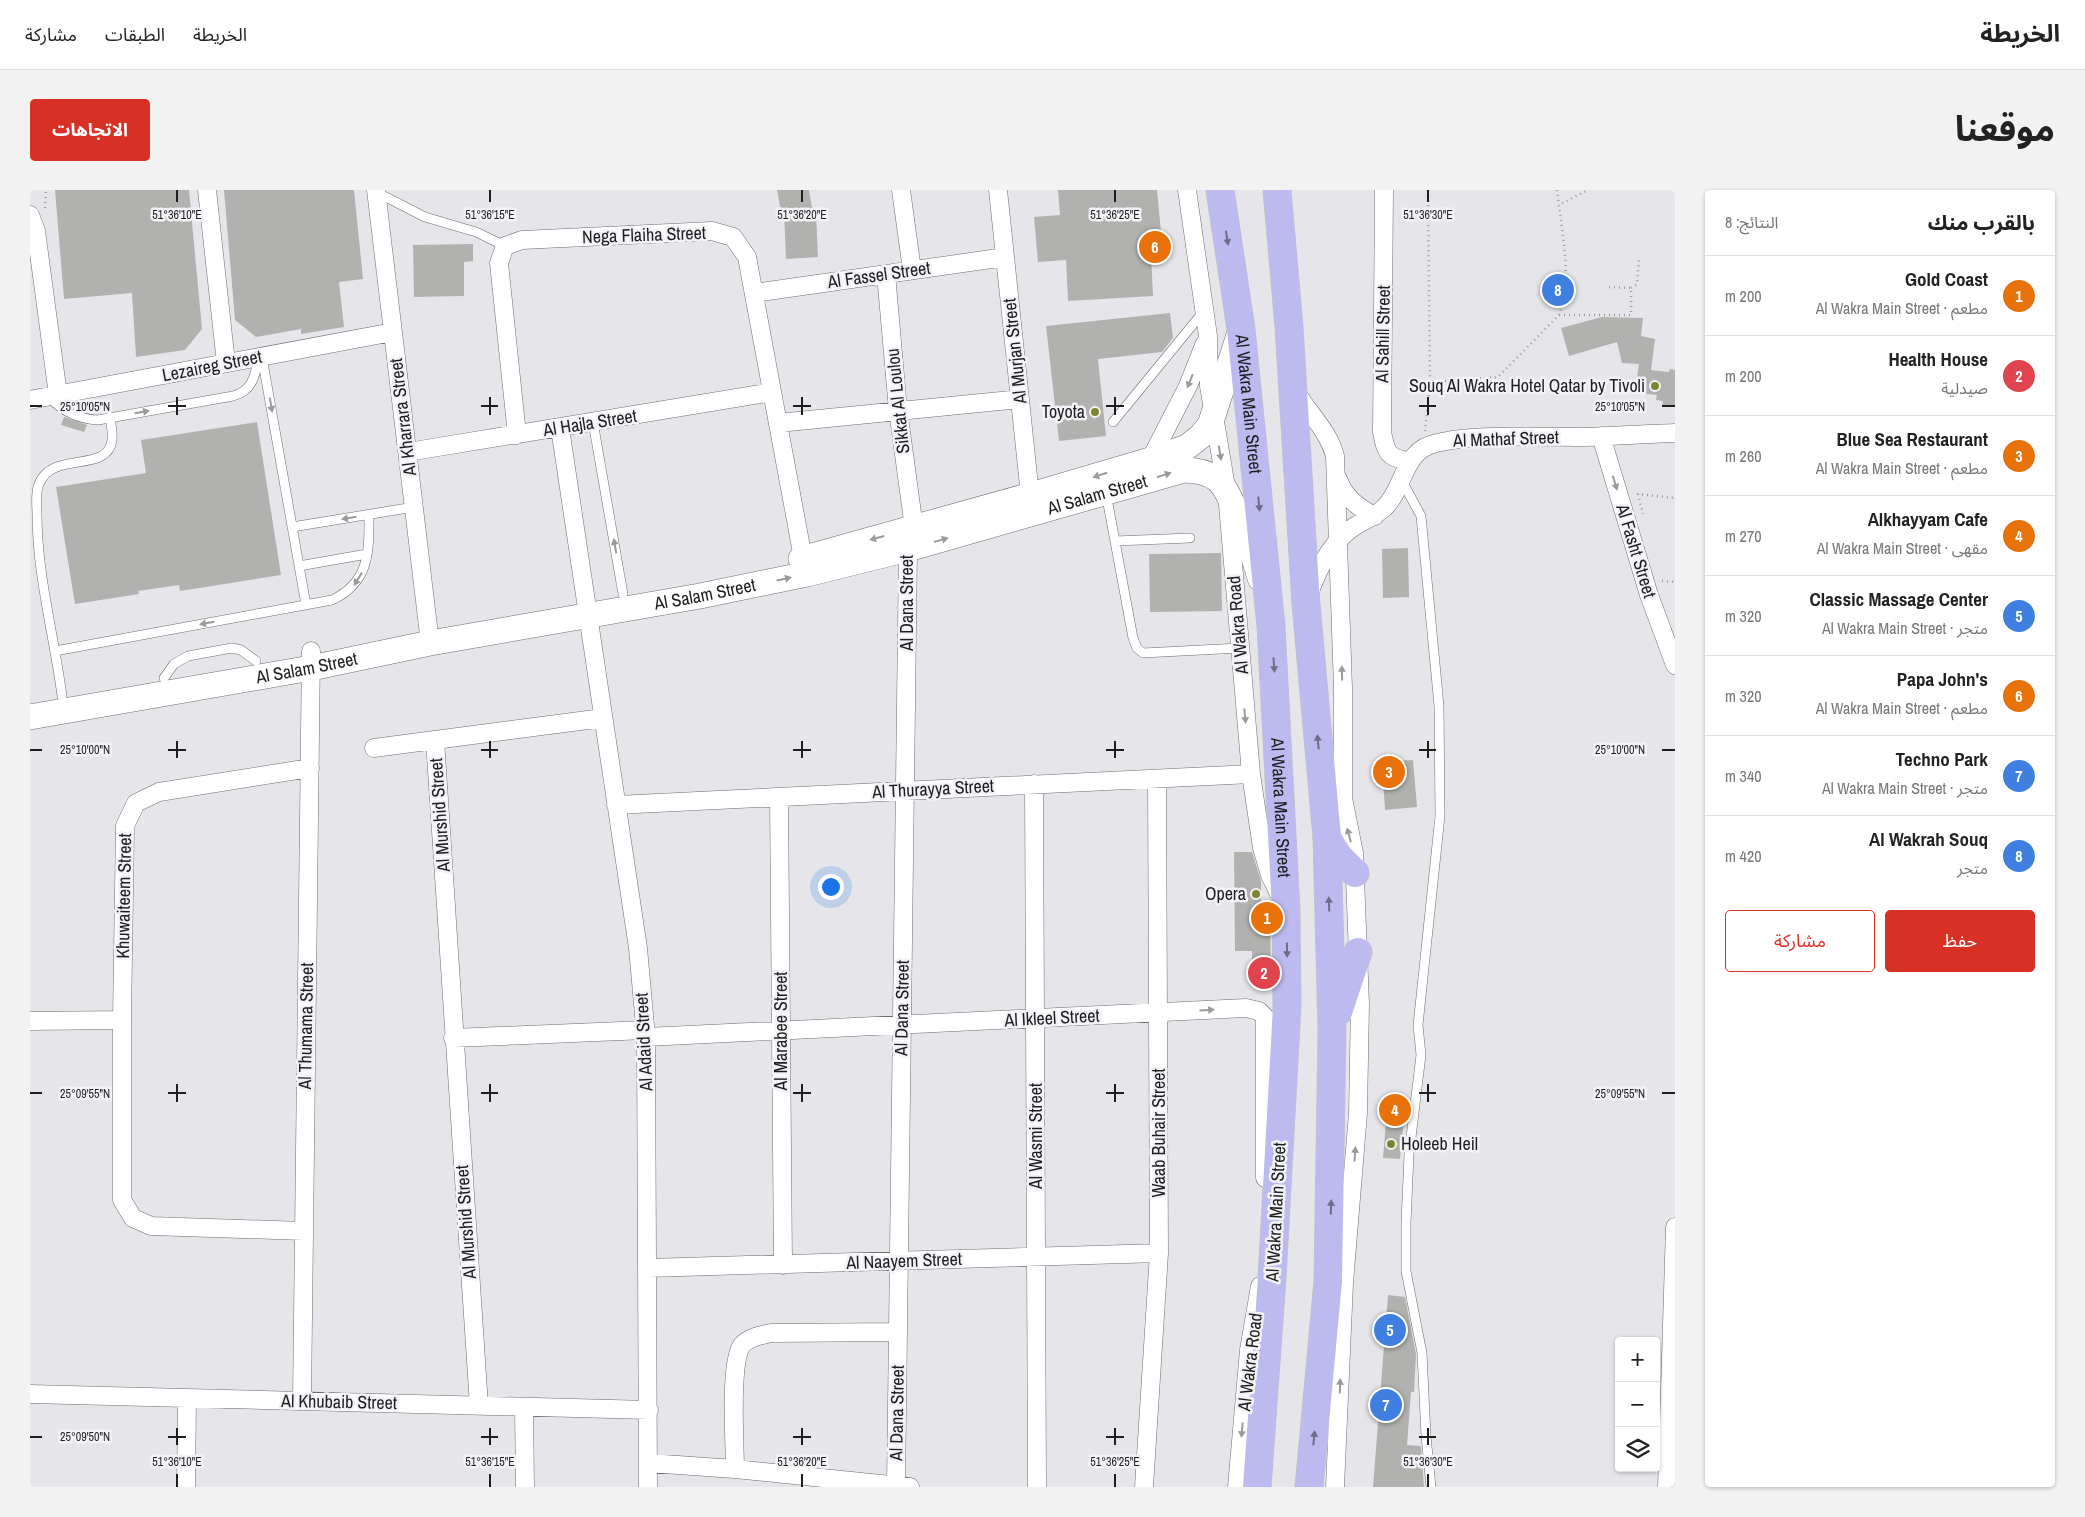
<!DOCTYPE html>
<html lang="ar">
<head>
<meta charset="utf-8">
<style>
  body { margin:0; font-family:"Archivo Narrow","Noto Sans Arabic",sans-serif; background:#f2f2f2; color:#222; direction:rtl }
  .controls { position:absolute; right:15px; bottom:15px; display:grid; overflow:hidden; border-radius:5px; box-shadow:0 1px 4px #0004 }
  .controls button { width:45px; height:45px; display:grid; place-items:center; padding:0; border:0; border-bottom:1px solid #e0e0e0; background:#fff; color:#222; font:25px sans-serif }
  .you { position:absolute; left:800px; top:696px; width:18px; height:18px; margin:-12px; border:4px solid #fff; border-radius:50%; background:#1a73e8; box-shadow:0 0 0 8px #1a73e833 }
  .badge { display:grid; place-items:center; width:32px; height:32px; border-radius:50%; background:#d93025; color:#fff; font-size:16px; font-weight:700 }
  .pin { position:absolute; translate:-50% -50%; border:2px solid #fff; box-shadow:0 1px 5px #0006 }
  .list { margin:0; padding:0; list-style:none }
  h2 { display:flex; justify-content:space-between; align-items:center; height:65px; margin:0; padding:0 20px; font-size:21px }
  h2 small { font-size:16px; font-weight:400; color:#767676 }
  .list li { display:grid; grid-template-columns:32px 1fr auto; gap:15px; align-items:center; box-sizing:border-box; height:80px; padding:0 20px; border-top:1px solid #e0e0e0 }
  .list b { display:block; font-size:19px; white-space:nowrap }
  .list p { margin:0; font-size:16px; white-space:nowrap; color:#767676 }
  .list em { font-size:16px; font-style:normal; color:#767676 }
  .actions { display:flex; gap:10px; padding:15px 20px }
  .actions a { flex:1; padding:11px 0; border:1px solid #d93025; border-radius:5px; text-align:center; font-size:18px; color:#d93025 }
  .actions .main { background:#d93025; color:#fff }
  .icon { flex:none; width:28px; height:28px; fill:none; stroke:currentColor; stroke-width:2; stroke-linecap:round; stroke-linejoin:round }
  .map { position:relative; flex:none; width:1645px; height:1297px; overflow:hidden; direction:ltr; border-radius:5px }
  header { display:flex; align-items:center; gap:30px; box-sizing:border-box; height:70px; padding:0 25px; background:#fff; border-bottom:1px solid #e0e0e0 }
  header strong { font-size:24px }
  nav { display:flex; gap:28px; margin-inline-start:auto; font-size:18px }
  .intro { display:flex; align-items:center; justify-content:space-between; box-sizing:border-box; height:120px; padding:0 30px }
  h1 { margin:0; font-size:35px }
  .button { padding:12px 22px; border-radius:5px; background:#d93025; color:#fff; font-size:18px; font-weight:700 }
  main { display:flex; gap:30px; padding:0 30px }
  aside { flex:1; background:#fff; border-radius:5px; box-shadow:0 1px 4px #0004 }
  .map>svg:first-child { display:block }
  .building { fill:#b1b2af }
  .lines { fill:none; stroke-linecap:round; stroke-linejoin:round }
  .lane-casing { stroke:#6d6d70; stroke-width:10 }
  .street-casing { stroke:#6d6d70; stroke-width:19 }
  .secondary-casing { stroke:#6d6d70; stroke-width:26 }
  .highway-casing { stroke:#c4c4c5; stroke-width:29 }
  .path { stroke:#9c9c9f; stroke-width:2.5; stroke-dasharray:1 4; stroke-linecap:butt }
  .lane { stroke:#fff; stroke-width:9 }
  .street { stroke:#fff; stroke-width:18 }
  .secondary { stroke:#fff; stroke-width:25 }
  .highway { stroke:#bdbaf0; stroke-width:28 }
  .oneway { fill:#6e6c88 }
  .oneway2 { fill:#9a9a9a }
  .ticks { fill:none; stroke:#1e1e1f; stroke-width:2 }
  .poi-dot { fill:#7d8531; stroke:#f3f3f7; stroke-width:2 }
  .labels { text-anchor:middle; stroke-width:5; stroke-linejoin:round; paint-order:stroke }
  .street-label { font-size:18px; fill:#1e1e1f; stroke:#f3f3f7 }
  .poi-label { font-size:18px; fill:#1e1e1f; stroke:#f3f3f7; text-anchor:end }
  .ticks-label { font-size:12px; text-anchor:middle; fill:#1e1e1f; stroke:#f3f3f7; stroke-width:5; stroke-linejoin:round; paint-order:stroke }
</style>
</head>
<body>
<header>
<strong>الخريطة</strong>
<nav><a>الخريطة</a><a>الطبقات</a><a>مشاركة</a></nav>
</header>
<div class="intro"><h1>موقعنا</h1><a class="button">الاتجاهات</a></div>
<main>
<aside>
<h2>بالقرب منك<small>النتائج: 8</small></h2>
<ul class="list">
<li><span class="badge" style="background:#e8710a">1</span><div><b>Gold Coast</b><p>مطعم · Al Wakra Main Street</p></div><em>200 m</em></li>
<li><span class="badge" style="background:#e0444e">2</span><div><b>Health House</b><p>صيدلية</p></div><em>200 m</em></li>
<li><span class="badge" style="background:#e8710a">3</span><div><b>Blue Sea Restaurant</b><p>مطعم · Al Wakra Main Street</p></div><em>260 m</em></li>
<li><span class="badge" style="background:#e8710a">4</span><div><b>Alkhayyam Cafe</b><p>مقهى · Al Wakra Main Street</p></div><em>270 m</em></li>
<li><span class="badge" style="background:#3f7fe0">5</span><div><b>Classic Massage Center</b><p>متجر · Al Wakra Main Street</p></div><em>320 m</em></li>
<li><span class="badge" style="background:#e8710a">6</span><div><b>Papa John's</b><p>مطعم · Al Wakra Main Street</p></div><em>320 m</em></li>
<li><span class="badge" style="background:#3f7fe0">7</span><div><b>Techno Park</b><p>متجر · Al Wakra Main Street</p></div><em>340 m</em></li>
<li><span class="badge" style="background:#3f7fe0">8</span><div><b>Al Wakrah Souq</b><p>متجر</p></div><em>420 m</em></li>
</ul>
<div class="actions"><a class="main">حفظ</a><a>مشاركة</a></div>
</aside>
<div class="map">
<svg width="1645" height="1297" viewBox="0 0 1645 1297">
  <rect width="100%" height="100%" fill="#e6e6ea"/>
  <path class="building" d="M25,0H159L172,139L155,160L106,167L102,103L34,109Z
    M194,0H324L333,89L309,92L314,137L271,144V139L226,147L205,130Z
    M747,0H779L783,24H786L788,67L756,69L754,21L751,22Z
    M1028,0H1127L1133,63L1121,64L1123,106L1038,111L1036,70L1008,72L1004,27L1030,25Z
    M443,54V71L434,72V106L384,107L383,55Z
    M1140,123L1143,148L1132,162L1068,169L1076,246L1029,251L1016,136Z
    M1572,127L1613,128L1611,146L1625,149L1621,180L1639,182L1640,179L1645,180V217L1632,216L1633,211L1626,210L1627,205L1605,203L1609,174L1592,173L1587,152L1539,166L1531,138Z
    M34,227L57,235L54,242L31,235Z
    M227,232L251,385L150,401L149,395L108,401L109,404L45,414L26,297L116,283L111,250Z
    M1378,358L1379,407L1353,408L1352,359Z
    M1191,363L1192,421L1120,422L1119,364Z
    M1383,570L1387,617L1355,620L1352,572Z
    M1204,662H1222L1231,691V713H1240L1241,791H1222V761H1205Z
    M1358,907L1376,908L1370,969L1353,968Z
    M1358,1105L1375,1107L1386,1164L1384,1202H1381L1377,1255L1391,1256L1394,1297H1343Z"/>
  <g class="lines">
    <g class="lane-casing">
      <path id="lane" d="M346,2L395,27L446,42L475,56
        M232,167L276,415
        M19,207C33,222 48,229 68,230L203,206C223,201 225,185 229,167
        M563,232L593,404
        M1083,232L1174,121
        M1372,291L1391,326L1409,516L1410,626L1388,835L1391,865L1379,964L1376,1033V1081L1392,1163L1396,1246L1401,1297
        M1076,303L1103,448L1107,458L1113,463L1210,458
        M262,337L384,317
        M1085,351L1160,348
        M269,376L337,364
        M25,461L302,410C340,392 339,362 339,324
        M134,488L144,474L158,466L202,458L211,460L226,471
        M32,506C24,445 7,385 7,324C7,314 5,303 9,294C22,260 78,284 82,250C83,243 81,235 80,227"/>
    </g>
    <g class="street-casing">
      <path id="street" d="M177,0L196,173
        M346,0L400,453
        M871,0L882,80
        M968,0L1001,315
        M1157,0L1178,146L1179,196L1197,303L1221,584L1232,658L1240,685L1251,708
        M1354,0L1352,242C1356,262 1357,268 1379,271
        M0,25L6,41L28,205
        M856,84L868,220L884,338
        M724,103L975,67
        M1266,202C1279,224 1298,240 1305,266L1313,498V608L1324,663L1330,814L1328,923L1314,1093L1305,1297
        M0,210L363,142
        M748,233L990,209
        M530,238L608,758L616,847L618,1297
        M487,245L469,73L475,56L492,50L682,41L703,47L717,67L773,368
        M1571,246L1619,405L1645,475
        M378,262L742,202
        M1120,270L1158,196L1175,153
        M1308,289C1314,307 1328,318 1345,326
        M1279,404C1288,378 1302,351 1325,336C1335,330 1345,326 1354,318C1372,301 1372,273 1392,259C1416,242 1520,247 1554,247C1584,246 1615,244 1645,243
        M405,550L449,1216
        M344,558L573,528
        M1004,594L1007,1297
        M749,607L753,1075
        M586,615L1221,584
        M0,831L92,830
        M616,847L1216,818L1229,821L1235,827V988
        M423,848L615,840
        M274,1041L121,1036L103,1028L92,1010V830L95,636L106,613L129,602L280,578
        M618,1078L1129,1063
        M0,1204L619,1220
        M272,1211L281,461
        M494,1217L495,1297
        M619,1273L705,1279L880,1297
        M705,1279C705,1254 699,1173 712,1155C719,1147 732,1145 741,1143L868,1142
        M866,1296L878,359L877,349
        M156,1297L157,1208
        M1114,1297L1129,1063L1127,589
        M1207,1297L1219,1160L1230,1096
        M1637,1297L1645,1037"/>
    </g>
    <g class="secondary-casing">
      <g id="secondary">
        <path d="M771,369L1001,305L1120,270L1157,257L1171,246L1180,235L1211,139"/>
        <path id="s1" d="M0,527L281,478L400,453L670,406L777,384L878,359L1154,280C1166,280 1177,282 1187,289C1201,300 1225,369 1230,388"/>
      </g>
    </g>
    <g class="highway-casing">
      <g id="highway">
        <path id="s2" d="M1190,0L1211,139L1241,436L1256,720L1257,817L1242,1088L1227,1297"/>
        <path d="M1247,0L1259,137L1276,414L1297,648L1302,840L1298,1091L1279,1297"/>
        <path d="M1297,648L1309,667L1325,683"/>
        <path d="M1308,822L1328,762"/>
      </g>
    </g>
    <path class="path" d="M1527,0L1529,15
      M15,18L16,0
      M1601,98L1607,94L1609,70
      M1529,125H1601V98L1578,97
      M1400,192L1468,187L1529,125C1542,92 1533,49 1529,15L1558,0
      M1395,241L1400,192L1398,0
      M1607,304L1645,308
      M1608,304L1613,324
      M1632,391L1645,392"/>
    <use href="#lane" class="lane"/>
    <use href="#street" class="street"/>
    <use href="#secondary" class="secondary"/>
    <use href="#highway" class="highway"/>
  </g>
  <defs><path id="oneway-solid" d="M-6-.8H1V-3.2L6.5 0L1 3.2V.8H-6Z" transform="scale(1.25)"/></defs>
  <g class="oneway">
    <use href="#oneway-solid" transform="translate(1197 48) rotate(81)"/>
    <use href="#oneway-solid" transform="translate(1229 314) rotate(84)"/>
    <use href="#oneway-solid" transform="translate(1244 475) rotate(86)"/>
    <use href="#oneway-solid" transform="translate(1288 552) rotate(-95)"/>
    <use href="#oneway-solid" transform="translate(1299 714) rotate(-92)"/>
    <use href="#oneway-solid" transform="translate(1257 760) rotate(89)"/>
    <use href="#oneway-solid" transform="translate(1301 1017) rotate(-88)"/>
    <use href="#oneway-solid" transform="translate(1284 1248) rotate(-85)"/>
  </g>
  <g class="oneway2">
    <use href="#oneway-solid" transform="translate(1160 191) rotate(112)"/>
    <use href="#oneway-solid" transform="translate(241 215) rotate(80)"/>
    <use href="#oneway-solid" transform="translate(112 222) rotate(-10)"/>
    <use href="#oneway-solid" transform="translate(1190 263) rotate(80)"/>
    <use href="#oneway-solid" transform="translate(1070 285) rotate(163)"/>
    <use href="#oneway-solid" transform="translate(1134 285) rotate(-17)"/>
    <use href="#oneway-solid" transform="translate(1585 293) rotate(73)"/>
    <use href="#oneway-solid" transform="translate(319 328) rotate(171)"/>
    <use href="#oneway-solid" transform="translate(847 348) rotate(165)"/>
    <use href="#oneway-solid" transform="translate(911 350) rotate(-16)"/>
    <use href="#oneway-solid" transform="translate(585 356) rotate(-100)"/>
    <use href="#oneway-solid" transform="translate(328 389) rotate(122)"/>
    <use href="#oneway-solid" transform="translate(754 389) rotate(-12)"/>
    <use href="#oneway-solid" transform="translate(177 433) rotate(170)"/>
    <use href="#oneway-solid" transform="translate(1312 483) rotate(-91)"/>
    <use href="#oneway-solid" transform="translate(1215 526) rotate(85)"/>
    <use href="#oneway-solid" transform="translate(1319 645) rotate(-105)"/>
    <use href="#oneway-solid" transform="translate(1177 820) rotate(-3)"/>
    <use href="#oneway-solid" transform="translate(1325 964) rotate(-86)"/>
    <use href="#oneway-solid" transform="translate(1310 1196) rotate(-88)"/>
    <use href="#oneway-solid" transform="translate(1212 1240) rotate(95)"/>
  </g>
  <path class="ticks" d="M147,0V12M460,0V12M772,0V12M1085,0V12M1398,0V12M147,207V225M460,207V225M772,207V225M1085,207V225M1398,207V225M0,216H12M138,216H156M451,216H468M763,216H781M1076,216H1094M1389,216H1406M1632,216H1645M147,551V568M460,551V568M772,551V568M1085,551V568M1398,551V568M0,560H12M138,560H156M451,560H468M763,560H781M1076,560H1094M1389,560H1406M1632,560H1645M147,894V912M460,894V912M772,894V912M1085,894V912M1398,894V912M0,903H12M138,903H156M451,903H468M763,903H781M1076,903H1094M1389,903H1406M1632,903H1645M147,1238V1255M460,1238V1255M772,1238V1255M1085,1238V1255M1398,1238V1255M0,1247H12M138,1247H156M451,1247H468M763,1247H781M1076,1247H1094M1389,1247H1406M147,1284V1297M460,1284V1297M772,1284V1297M1085,1284V1297M1398,1284V1297"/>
  <g class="poi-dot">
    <circle cx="1625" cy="196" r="5"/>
    <circle cx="1065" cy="222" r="5"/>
    <circle cx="1226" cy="704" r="5"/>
    <circle cx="1361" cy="954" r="5"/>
  </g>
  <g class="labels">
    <g class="street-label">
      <text transform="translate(614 45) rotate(-2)" y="6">Nega Flaiha Street</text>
      <text transform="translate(849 85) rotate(-8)" y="6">Al Fassel Street</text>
      <text transform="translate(1353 144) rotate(-89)" y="6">Al Sahill Street</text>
      <text transform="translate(985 161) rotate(-96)" y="6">Al Murjan Street</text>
      <text transform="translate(182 176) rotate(-11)" y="6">Lezaireg Street</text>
      <text transform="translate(868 211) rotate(-96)" y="6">Sikkat Al Loulou</text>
      <text dy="6" stroke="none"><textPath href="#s2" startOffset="216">Al Wakra Main Street</textPath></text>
      <text transform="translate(373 227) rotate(-97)" y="6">Al Kharrara Street</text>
      <text transform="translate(560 233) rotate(-9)" y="6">Al Hajla Street</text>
      <text transform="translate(1476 249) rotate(-2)" y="6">Al Mathaf Street</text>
      <text dy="6" stroke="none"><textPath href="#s1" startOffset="1091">Al Salam Street</textPath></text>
      <text transform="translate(1606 361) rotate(73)" y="6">Al Fasht Street</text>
      <text dy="6" stroke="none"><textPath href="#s1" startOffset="686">Al Salam Street</textPath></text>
      <text transform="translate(877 413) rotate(-90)" y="6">Al Dana Street</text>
      <text transform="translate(1208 435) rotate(-95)" y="6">Al Wakra Road</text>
      <text dy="6" stroke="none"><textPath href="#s1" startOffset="281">Al Salam Street</textPath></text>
      <text transform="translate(903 599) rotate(-3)" y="6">Al Thurayya Street</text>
      <text dy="6" stroke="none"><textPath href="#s2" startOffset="621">Al Wakra Main Street</textPath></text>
      <text transform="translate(410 625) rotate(-94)" y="6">Al Murshid Street</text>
      <text transform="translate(94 706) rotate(-89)" y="6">Khuwaiteem Street</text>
      <text transform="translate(872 818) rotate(-89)" y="6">Al Dana Street</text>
      <text transform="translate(1022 828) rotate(-3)" y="6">Al Ikleel Street</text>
      <text transform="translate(276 836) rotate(-89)" y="6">Al Thumama Street</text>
      <text transform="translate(751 841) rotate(-90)" y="6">Al Marabee Street</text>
      <text transform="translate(614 852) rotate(-93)" y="6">Al Adaid Street</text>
      <text transform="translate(1129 943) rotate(-90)" y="6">Waab Buhair Street</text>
      <text transform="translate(1006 946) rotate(-90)" y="6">Al Wasmi Street</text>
      <text transform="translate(1246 1022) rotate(-87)" y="6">Al Wakra Main Street</text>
      <text transform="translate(436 1032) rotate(-94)" y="6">Al Murshid Street</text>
      <text transform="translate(874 1071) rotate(-2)" y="6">Al Naayem Street</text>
      <text transform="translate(1220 1172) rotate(-83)" y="6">Al Wakra Road</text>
      <text transform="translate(309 1212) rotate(1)" y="6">Al Khubaib Street</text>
      <text transform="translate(867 1223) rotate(-89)" y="6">Al Dana Street</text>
    </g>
    <g class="poi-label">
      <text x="1615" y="202">Souq Al Wakra Hotel Qatar by Tivoli</text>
      <text x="1055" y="228">Toyota</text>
      <text x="1216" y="710">Opera</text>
      <text x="1371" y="960" text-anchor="start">Holeeb Heil</text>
    </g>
  </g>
  <g class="ticks-label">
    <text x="147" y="29">51°36'10"E</text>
    <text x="460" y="29">51°36'15"E</text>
    <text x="772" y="29">51°36'20"E</text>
    <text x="1085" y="29">51°36'25"E</text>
    <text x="1398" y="29">51°36'30"E</text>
    <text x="55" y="221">25°10'05"N</text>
    <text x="1590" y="221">25°10'05"N</text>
    <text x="55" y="564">25°10'00"N</text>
    <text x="1590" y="564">25°10'00"N</text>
    <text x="55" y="908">25°09'55"N</text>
    <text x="1590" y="908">25°09'55"N</text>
    <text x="55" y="1251">25°09'50"N</text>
    <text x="147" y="1276">51°36'10"E</text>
    <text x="460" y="1276">51°36'15"E</text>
    <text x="772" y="1276">51°36'20"E</text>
    <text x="1085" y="1276">51°36'25"E</text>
    <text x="1398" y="1276">51°36'30"E</text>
  </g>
</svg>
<div class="controls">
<button>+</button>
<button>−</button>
<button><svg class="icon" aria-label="layers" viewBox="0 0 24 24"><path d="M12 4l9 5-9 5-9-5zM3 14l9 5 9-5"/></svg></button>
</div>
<div class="you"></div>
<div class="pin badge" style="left:1237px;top:728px;background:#e8710a">1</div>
<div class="pin badge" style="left:1234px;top:783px;background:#e0444e">2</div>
<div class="pin badge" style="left:1359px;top:582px;background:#e8710a">3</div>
<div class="pin badge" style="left:1365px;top:920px;background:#e8710a">4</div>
<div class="pin badge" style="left:1360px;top:1140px;background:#3f7fe0">5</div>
<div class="pin badge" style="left:1125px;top:57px;background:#e8710a">6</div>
<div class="pin badge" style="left:1356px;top:1215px;background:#3f7fe0">7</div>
<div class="pin badge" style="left:1528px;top:100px;background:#3f7fe0">8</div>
</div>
</main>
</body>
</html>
